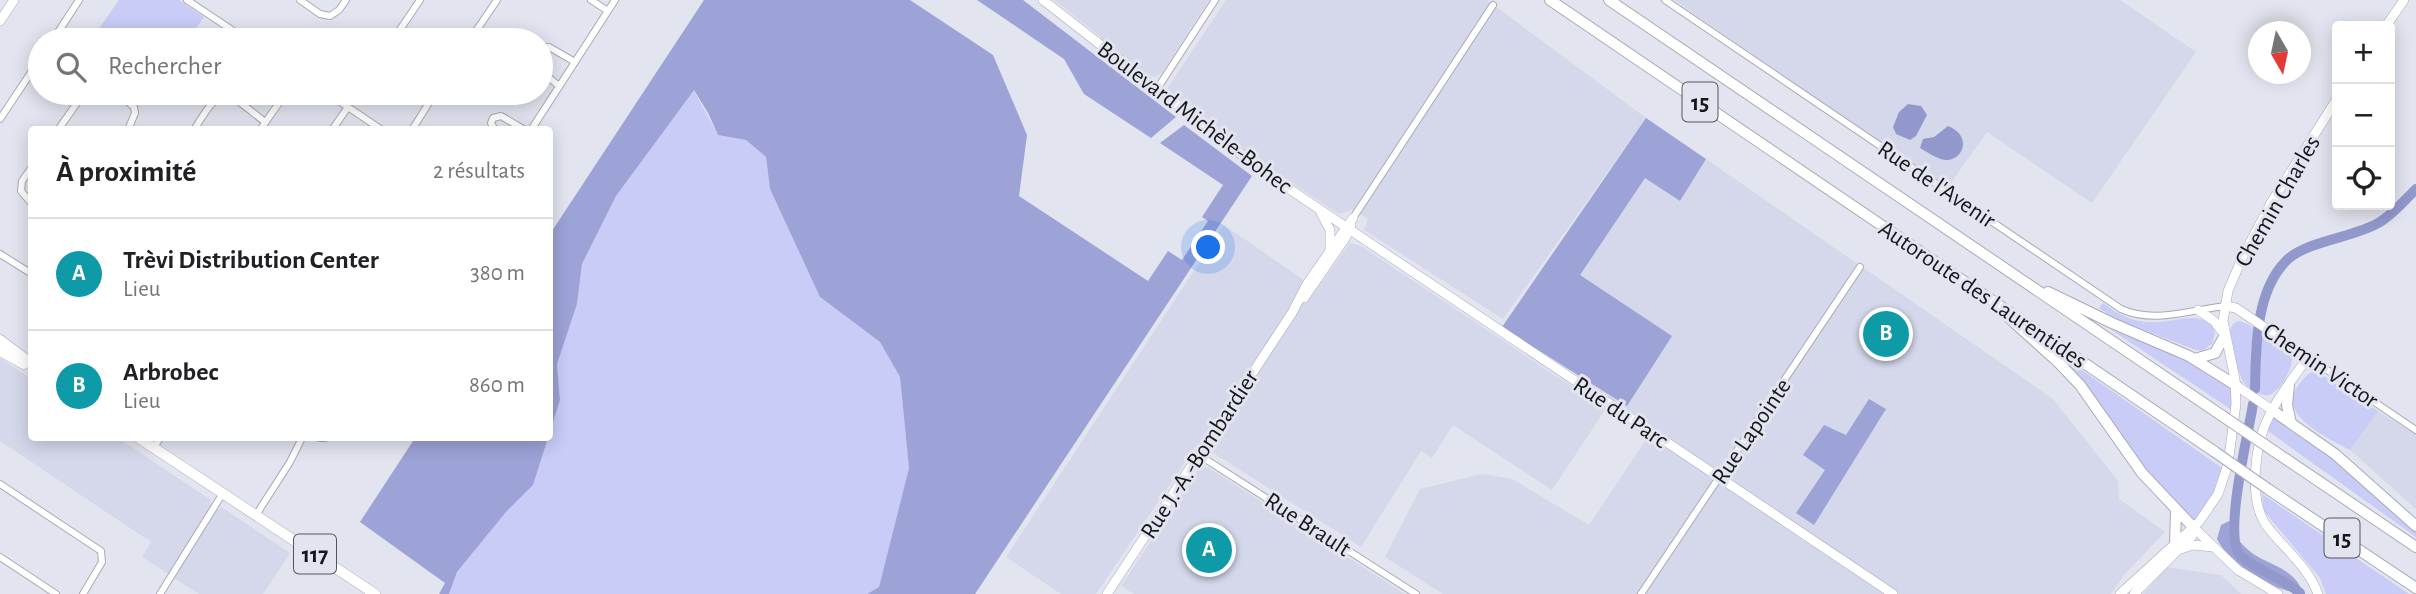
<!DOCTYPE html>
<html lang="fr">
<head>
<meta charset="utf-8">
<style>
  body { margin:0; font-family:"Alegreya Sans",sans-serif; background:#f2f2f2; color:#202124 }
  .controls { position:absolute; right:21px; top:21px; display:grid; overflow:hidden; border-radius:7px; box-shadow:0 4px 18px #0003 }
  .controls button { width:63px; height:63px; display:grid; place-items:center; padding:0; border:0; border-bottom:2px solid #e0e0e0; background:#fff; color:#202124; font:35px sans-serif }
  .compass { position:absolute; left:2248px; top:21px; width:63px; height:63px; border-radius:50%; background:#fff; box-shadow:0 4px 18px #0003; rotate:171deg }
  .you { position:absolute; left:1209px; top:248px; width:24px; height:24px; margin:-18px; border:5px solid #fff; border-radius:50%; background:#1a73e8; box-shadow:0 0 0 10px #1a73e833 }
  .badge { display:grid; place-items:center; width:46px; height:46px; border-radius:50%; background:#7c3aed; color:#fff; font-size:23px; font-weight:700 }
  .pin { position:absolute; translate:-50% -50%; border:4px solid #fff; box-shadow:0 2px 7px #0006 }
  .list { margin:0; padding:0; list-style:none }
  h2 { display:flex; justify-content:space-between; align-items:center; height:91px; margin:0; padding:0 28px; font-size:30px }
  h2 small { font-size:23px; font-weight:400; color:#757577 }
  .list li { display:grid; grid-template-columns:46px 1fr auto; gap:21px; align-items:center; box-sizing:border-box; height:112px; padding:0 28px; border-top:2px solid #e0e0e0 }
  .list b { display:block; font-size:26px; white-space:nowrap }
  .list p { margin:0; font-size:23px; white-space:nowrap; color:#757577 }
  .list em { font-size:23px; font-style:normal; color:#757577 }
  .icon { flex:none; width:38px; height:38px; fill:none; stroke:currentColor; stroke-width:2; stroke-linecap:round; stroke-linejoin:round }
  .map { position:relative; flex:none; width:2416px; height:594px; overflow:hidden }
  .search { position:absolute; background:#fff; box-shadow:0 4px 18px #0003; left:28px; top:28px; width:525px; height:77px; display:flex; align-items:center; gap:18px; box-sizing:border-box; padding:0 24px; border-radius:38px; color:#757577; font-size:26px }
  .panel { position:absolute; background:#fff; box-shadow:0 4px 18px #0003; left:28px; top:126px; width:525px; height:315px; border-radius:7px }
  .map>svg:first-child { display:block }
  .built { fill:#d5d8eb }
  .green { fill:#c8ccf6 }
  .forest { fill:#9da2d7 }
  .water { fill:#9398cc }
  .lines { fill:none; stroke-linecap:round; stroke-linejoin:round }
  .river { stroke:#9398cc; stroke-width:10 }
  .street-casing { stroke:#a8aab5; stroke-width:8 }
  .secondary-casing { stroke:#a8aab5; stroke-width:10 }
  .primary-casing { stroke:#a8aab5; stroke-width:11 }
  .highway-casing { stroke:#a8aab5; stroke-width:12 }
  .street { stroke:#fff; stroke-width:6 }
  .secondary { stroke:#fff; stroke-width:9 }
  .primary { stroke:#fff; stroke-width:10 }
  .highway { stroke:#fff; stroke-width:10 }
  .highway-bridge-casing { stroke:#a8aab5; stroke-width:12; stroke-linecap:butt }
  .highway-bridge { stroke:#fff; stroke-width:10 }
  .labels { text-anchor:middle; stroke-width:6; stroke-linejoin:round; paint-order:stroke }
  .shield { fill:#e2e4ef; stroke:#54545b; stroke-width:2 }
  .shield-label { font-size:23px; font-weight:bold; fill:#17171b }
  .street-label { font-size:24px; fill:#17171b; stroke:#e2e4ef }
</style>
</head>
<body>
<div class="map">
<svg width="2416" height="594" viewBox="0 0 2416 594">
  <rect width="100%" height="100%" fill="#e2e4ef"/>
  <path class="built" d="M1054,0H1209L1162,73L1155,77L1142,72L1099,40L1101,37Z
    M1226,0H1487L1646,118L1503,319L1364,230L1368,219L1351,210L1339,214L1262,163L1167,89Z
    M1674,0H2120L2196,52L2092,203L1987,132L1953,180L1951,187L1953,192Z
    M1706,159L2053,399L2118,481L2119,499L2165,532L2124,575L2111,594H1443L1385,557L1420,489L1482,474L1512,479L1589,525L1647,438L1605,410L1552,490L1453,425L1432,458L1421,451L1361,547L1198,443L1096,594H1061L1006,557L1224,225L1317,289L1350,243L1361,246L1574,388L1585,376L1672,336L1579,276L1645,177L1680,201Z
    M0,358L31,379L32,438H118L211,500L210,504L218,510L221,507L290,553L263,594H199L142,557L151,542L0,441Z
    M2378,411L2416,434V509L2350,450Z
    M1204,467L1209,468L1405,594H1134L1121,586L1198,470Z
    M2166,567L2221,575L2241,594H2144Z"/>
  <path class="green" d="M119,0H179L204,17L188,40H91Z
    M693,89L718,135L746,140L766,157L770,189L820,297L880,342L900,377L909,468L879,587L867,594H449L457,572L506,512L533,485L560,400L557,364L577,304L582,264L616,196Z
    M2103,303C2120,316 2137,324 2159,322C2177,321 2196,312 2212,325L2215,333L2212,344L2202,351L2193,349L2116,319L2099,308Z
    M2238,321L2246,323L2291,354C2296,364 2280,392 2269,395C2263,397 2249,389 2245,384C2237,375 2233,342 2230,330L2233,324Z
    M2110,329L2186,360L2232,387V410Z
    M2049,347L2222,468C2217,486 2212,511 2194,520L2190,518L2161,489Z
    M2311,372L2319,373L2378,411L2350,450C2331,439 2279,417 2296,389C2301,382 2304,377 2311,372Z
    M2276,418L2333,457L2416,529V537L2268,431L2271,421Z
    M2262,494L2409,594H2326L2320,578L2264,511Z"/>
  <path class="forest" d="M704,0H910L993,55L1027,135L1019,196L1148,281L1168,251L1182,260L1208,221L1202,217L1223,185L1160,143L1184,125L1252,176L975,594H867L879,587L909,468L900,377L880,342L820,297L770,189L766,157L746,140L718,135L708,113L694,90L616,196L582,264L577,304L557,364L560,400L550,432V234Z
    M977,0H1023L1176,117L1151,138L1084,94L1064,59Z
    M1646,118L1706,159L1680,201L1645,178L1580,275L1672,336L1627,406L1502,327Z
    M1869,399L1886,409L1814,525L1796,513L1825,470L1803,455L1824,425L1846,435Z
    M415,438H548L533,485L506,512L457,572L449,594H439L445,583L360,522Z
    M2229,521L2238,529V540C2245,547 2252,554 2260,558C2279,568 2296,572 2303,593C2276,594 2228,562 2217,539L2221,525Z"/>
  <path class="water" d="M1908,104L1921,106L1927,115L1916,136L1910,140L1896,134L1893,127L1899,112Z
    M1948,126C1971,135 1965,158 1948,160C1940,161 1927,152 1920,148L1923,139L1934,137Z"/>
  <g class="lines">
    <path class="river" d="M2255,389C2256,349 2255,292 2286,261C2305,241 2354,238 2380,222C2393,214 2405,200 2416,189
      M2253,404C2249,431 2222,539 2241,556C2259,572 2283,578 2300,593"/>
    <g class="street-casing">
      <path id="street" d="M187,0L247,40
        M300,0L320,14L330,16L339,10L346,0
        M591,0L608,11
        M1665,0L2121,309C2154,324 2190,310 2225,306
        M53,40L79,0
        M393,40L420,0
        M470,40L497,0
        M541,48L549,47L575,62
        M541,71L559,86
        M1157,89L1215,0
        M117,93L134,107L135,113L128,130
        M327,93L382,130
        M0,119L40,59
        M58,130L84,93
        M194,130C223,82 224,90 265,122
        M260,130L286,93
        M332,130L348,107
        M412,130L435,93
        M495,130L491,123L493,118L501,116L525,130
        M531,130L615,0
        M32,167L22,181L21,191L32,204
        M1353,218L1493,5
        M0,254L32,274
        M2308,357L2416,430
        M320,438H325
        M154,447L160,438
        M1199,455L1416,594
        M0,484L101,551L102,562L83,594
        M256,515L290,462L302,438
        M0,557L56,594
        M160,594L223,493
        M1641,594L1860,267"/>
    </g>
    <g class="secondary-casing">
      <path id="secondary" d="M1043,0L1264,172L1893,594
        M0,21L14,0
        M2386,26L2404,0
        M1321,213L1330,230V250
        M1304,298L1346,237L1351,225
        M2225,306L2236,308L2308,357C2295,376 2279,395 2269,416C2255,443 2248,499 2266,525C2284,549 2308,566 2318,594
        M2198,310L2214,321L2224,334
        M2237,386L2272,410
        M2193,527L2238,570L2278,594
        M2181,549L2192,545L2214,547
        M1107,594L1292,313L1307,284L1353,218
        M2120,594L2199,522L2218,494L2228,464L2236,404L2235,379L2223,321L2228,291L2243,256L2271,203L2337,99
        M2134,594L2192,536"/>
    </g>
    <g class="primary-casing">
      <path id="primary" d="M0,340L32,364
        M0,351L24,364
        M139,438L375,594"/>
    </g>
    <g class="highway-casing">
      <path id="highway" d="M1550,0L2215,452
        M1609,0L2221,415
        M2048,292L2112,323L2189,356L2237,386
        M2007,316L2058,362L2080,385L2142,473L2193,527
        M2195,359L2215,353L2225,335
        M2289,385L2287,405L2291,423
        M2272,410L2335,454L2416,526
        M2274,451L2416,547
        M2268,489L2416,588
        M2175,544L2176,511"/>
    </g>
    <use href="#street" class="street"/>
    <use href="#secondary" class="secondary"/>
    <use href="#primary" class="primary"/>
    <use href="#highway" class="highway"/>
    <g class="highway-bridge-casing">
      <path id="highway-bridge" d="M2221,415L2274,451
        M2215,452L2268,489"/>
    </g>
    <use href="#highway-bridge" class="highway-bridge"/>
  </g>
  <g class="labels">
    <g class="shield">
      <rect x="1682.5" y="82.5" width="35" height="39" rx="5"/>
      <rect x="2324.5" y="518.5" width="35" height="39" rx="5"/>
      <rect x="294" y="534.5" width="42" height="39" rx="5"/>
    </g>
    <g class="shield-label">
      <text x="1700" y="110">15</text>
      <text x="2342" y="546">15</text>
      <text x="315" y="562">117</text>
    </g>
    <g class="street-label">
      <text transform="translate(1195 117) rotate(37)" y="8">Boulevard Michèle-Bohec</text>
      <text transform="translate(1937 184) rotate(34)" y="8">Rue de l'Avenir</text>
      <text transform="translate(2277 201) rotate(-60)" y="8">Chemin Charles</text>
      <text transform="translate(1983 294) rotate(34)" y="8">Autoroute des Laurentides</text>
      <text transform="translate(2321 365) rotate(34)" y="8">Chemin Victor</text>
      <text transform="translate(1621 412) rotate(34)" y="8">Rue du Parc</text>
      <text transform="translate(1751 431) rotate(-56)" y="8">Rue Lapointe</text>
      <text transform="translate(1199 454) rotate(-57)" y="8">Rue J.-A.-Bombardier</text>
      <text transform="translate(1308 524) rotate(33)" y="8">Rue Brault</text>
    </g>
  </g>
</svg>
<div class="controls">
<button>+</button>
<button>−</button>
<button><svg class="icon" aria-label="locate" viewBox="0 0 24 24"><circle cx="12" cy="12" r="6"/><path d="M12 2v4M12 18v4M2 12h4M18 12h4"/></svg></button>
</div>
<svg class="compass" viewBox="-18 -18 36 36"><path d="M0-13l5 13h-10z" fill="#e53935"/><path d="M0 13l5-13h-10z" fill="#757577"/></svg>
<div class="you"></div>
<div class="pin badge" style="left:1209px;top:550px;background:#0f9aa8">A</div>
<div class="pin badge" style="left:1886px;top:334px;background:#0f9aa8">B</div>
<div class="search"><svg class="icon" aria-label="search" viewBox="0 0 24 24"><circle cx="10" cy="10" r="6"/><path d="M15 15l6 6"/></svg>Rechercher</div>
<section class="panel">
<h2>À proximité<small>2 résultats</small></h2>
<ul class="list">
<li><span class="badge" style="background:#0f9aa8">A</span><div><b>Trèvi Distribution Center</b><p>Lieu</p></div><em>380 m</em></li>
<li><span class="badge" style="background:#0f9aa8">B</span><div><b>Arbrobec</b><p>Lieu</p></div><em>860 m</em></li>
</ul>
</section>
</div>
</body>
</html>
